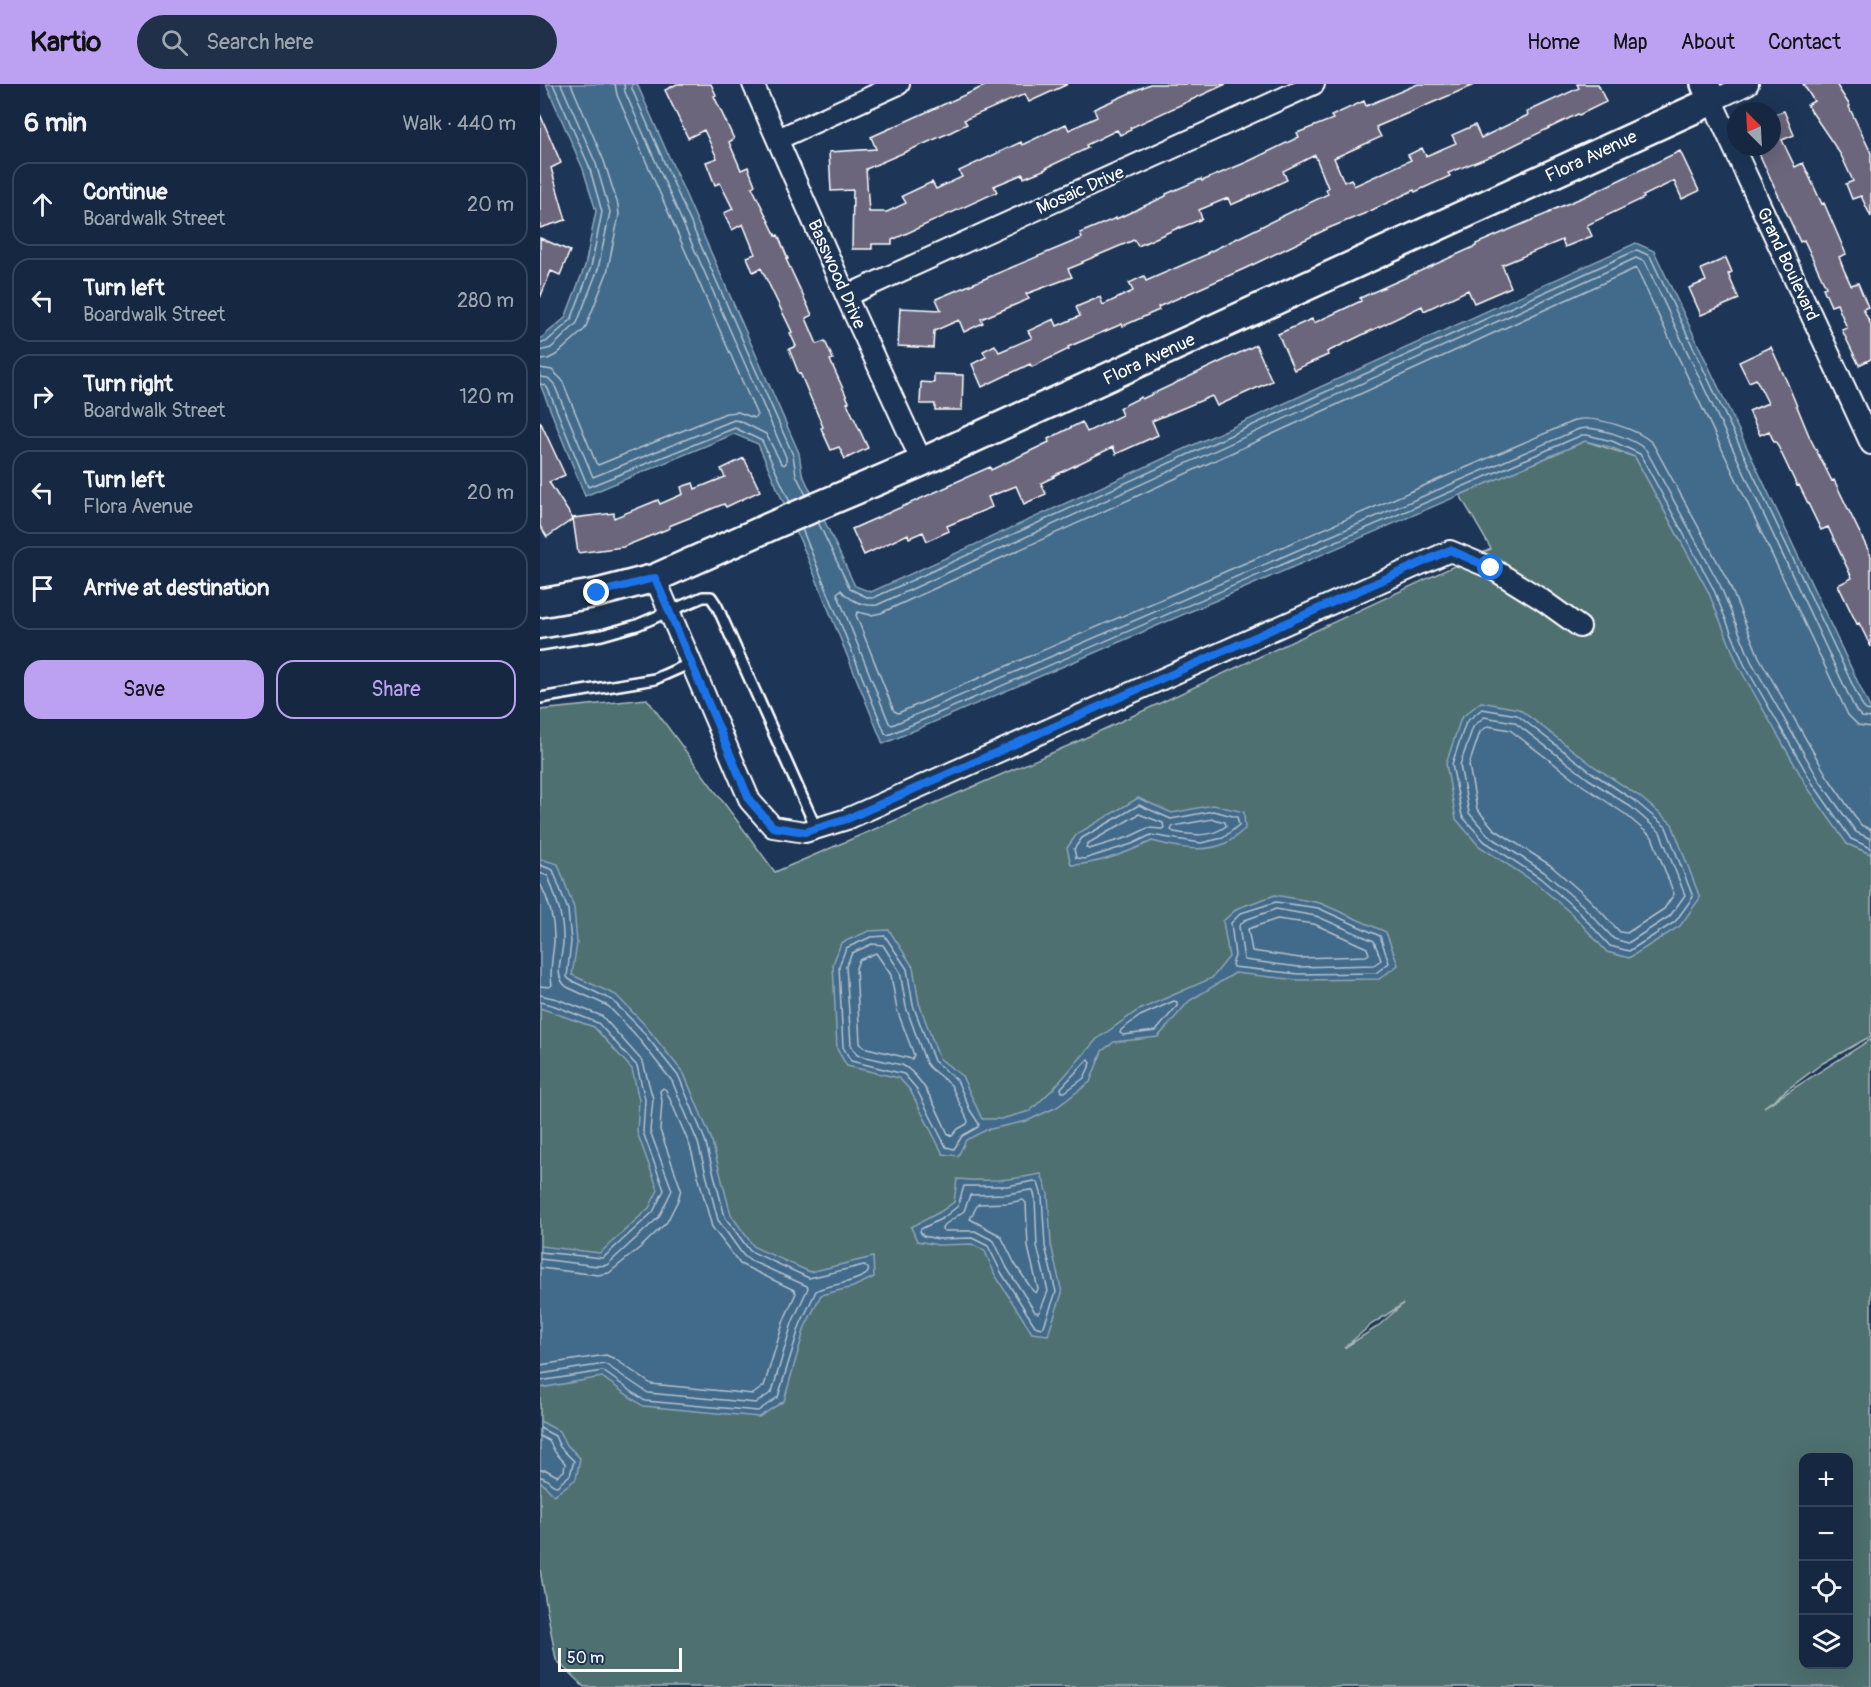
<!DOCTYPE html>
<html lang="en">
<head>
<meta charset="utf-8">
<style>
  body { margin:0; font-family:Pangolin,sans-serif; background:#1f3048; color:#f1f3f6 }
  .controls { position:absolute; right:18px; bottom:18px; display:grid; overflow:hidden; border-radius:12px; box-shadow:0 6px 24px #0002 }
  .controls button { width:54px; height:54px; display:grid; place-items:center; padding:0; border:0; border-bottom:2px solid #35445a; background:#162841; color:#f1f3f6; font:30px sans-serif }
  .compass { position:absolute; left:1187px; top:18px; width:54px; height:54px; border-radius:50%; background:#162841; box-shadow:0 6px 24px #0002; rotate:336deg }
  .scale { position:absolute; left:18px; bottom:15px; width:124px; box-sizing:border-box; padding-left:6px; border:3px solid #fff; border-top:0; font-size:16px; line-height:21px; white-space:nowrap; color:#fff; -webkit-text-stroke:4px #1d3557; paint-order:stroke }
  .stop { position:absolute; width:18px; height:18px; margin:-14px; border:4px solid #1a73e8; border-radius:50%; background:#fff }
  .stop.end { background:#1a73e8; border-color:#fff; box-shadow:0 2px 6px #0008 }
  .list { margin:0; padding:0; list-style:none }
  h2 { display:flex; justify-content:space-between; align-items:center; height:78px; margin:0; padding:0 24px; font-size:26px }
  h2 small { font-size:20px; font-weight:400; color:#9ea6b1 }
  .list li { display:grid; grid-template-columns:39px 1fr auto; gap:18px; align-items:center; box-sizing:border-box; height:84px; margin:0 12px 12px; padding:0 12px; border:2px solid #35445a; border-radius:18px }
  .list b { display:block; font-size:22px; white-space:nowrap }
  .list p { margin:0; font-size:20px; white-space:nowrap; color:#9ea6b1 }
  .list em { font-size:20px; font-style:normal; color:#9ea6b1 }
  .actions { display:flex; gap:12px; padding:18px 24px }
  .actions a { flex:1; padding:14px 0; border:2px solid #bca0f2; border-radius:18px; text-align:center; font-size:21px; color:#bca0f2 }
  .actions .main { background:#bca0f2; color:#111 }
  .icon { flex:none; width:33px; height:33px; fill:none; stroke:currentColor; stroke-width:2; stroke-linecap:round; stroke-linejoin:round }
  .map { position:relative; flex:none; width:1331px; height:1603px; overflow:hidden }
  header { display:flex; align-items:center; gap:36px; box-sizing:border-box; height:84px; padding:0 30px; background:#bca0f2; color:#111 }
  header strong { font-size:28px }
  nav { display:flex; gap:33px; margin-inline-start:auto; font-size:21px }
  .search { width:420px; height:54px; background:#1f3048; display:flex; align-items:center; gap:15px; box-sizing:border-box; padding:0 21px; border-radius:33px; color:#9ea6b1; font-size:22px }
  main { display:flex }
  aside { flex:1; background:#162841 }
  .map>svg:first-child { display:block }
  .green { fill:#507070; stroke:#a8b8b8; stroke-width:1.5; fill-rule:evenodd }
  .water { fill:#436a8a; stroke:#8ea6b9; stroke-width:1.5 }
  .lines { fill:none; stroke-linecap:round; stroke-linejoin:round }
  .shore { stroke:#b4c3d0; stroke-width:1.5 }
  .building { fill:#6c667c; stroke:#fff; stroke-width:1.5 }
  .lane-casing { stroke:#fff; stroke-width:14 }
  .street-casing { stroke:#fff; stroke-width:24 }
  .secondary-casing { stroke:#fff; stroke-width:32 }
  .lane { stroke:#1d3557; stroke-width:9 }
  .street { stroke:#1d3557; stroke-width:20 }
  .secondary { stroke:#1d3557; stroke-width:27 }
  .route { stroke:#1a73e8; stroke-width:8 }
  .labels { text-anchor:middle; stroke-width:4.5; stroke-linejoin:round; paint-order:stroke }
  .street-label { font-size:18px; fill:#fff; stroke:#1d3557 }
</style>
</head>
<body>
<header>
<strong>Kartio</strong>
<div class="search"><svg class="icon" aria-label="search" viewBox="0 0 24 24"><circle cx="10" cy="10" r="6"/><path d="M15 15l6 6"/></svg>Search here</div>
<nav><a>Home</a><a>Map</a><a>About</a><a>Contact</a></nav>
</header>
<main>
<aside>
<h2>6 min<small>Walk · 440 m</small></h2>
<ul class="list">
<li><svg class="icon" aria-label="ahead" viewBox="0 0 24 24"><path d="M12 20V5M6 11l6-6 6 6"/></svg><div><b>Continue</b><p>Boardwalk Street</p></div><em>20 m</em></li>
<li><svg class="icon" aria-label="left" viewBox="0 0 24 24"><path d="M17 20v-9H6M10 6l-5 5 5 5"/></svg><div><b>Turn left</b><p>Boardwalk Street</p></div><em>280 m</em></li>
<li><svg class="icon" aria-label="right" viewBox="0 0 24 24"><path d="M7 20v-9h11M14 6l5 5-5 5"/></svg><div><b>Turn right</b><p>Boardwalk Street</p></div><em>120 m</em></li>
<li><svg class="icon" aria-label="left" viewBox="0 0 24 24"><path d="M17 20v-9H6M10 6l-5 5 5 5"/></svg><div><b>Turn left</b><p>Flora Avenue</p></div><em>20 m</em></li>
<li><svg class="icon" aria-label="arrive" viewBox="0 0 24 24"><path d="M6 21V4h12l-3 4 3 4H6"/></svg><div><b>Arrive at destination</b></div></li>
</ul>
<div class="actions"><a class="main">Save</a><a>Share</a></div>
</aside>
<div class="map">
<svg width="1331" height="1603" viewBox="0 0 1331 1603">
  <rect width="100%" height="100%" fill="#1d3557"/>
  <filter id="ink" filterUnits="userSpaceOnUse"><feTurbulence type="fractalNoise" baseFrequency=".0167" numOctaves="2"/><feDisplacementMap in="SourceGraphic" scale="12" xChannelSelector="R" yChannelSelector="G"/><feConvolveMatrix kernelMatrix="1 2 1 2 8 2 1 2 1" color-interpolation-filters="sRGB"/></filter>
  <g filter="url(#ink)">
    <path class="green" d="M1045,357L1095,373L1307,760L1331,770V952L1283,979L1224,1023L1331,955V1603H44L16,1576L0,1486V626L107,615L235,788L530,661L951,465L920,411ZM863,1220L837,1243L804,1264L832,1240ZM1264,1374H1308V1580H1264Z"/>
    <path class="water" d="M6,0H97L259,369L262,389L315,502L331,508L1096,159L1114,167L1331,626V770L1307,760L1268,704L1199,583L1168,507L1095,373L1070,363L1045,357L343,660L266,470L218,360L194,350L45,412L0,300V255L25,234L45,182L56,127L43,85Z
      M941,618L979,625L1055,683L1099,712L1132,740L1160,814L1140,842L1089,874L1067,868L1033,831L996,799L939,762L916,735L906,680L921,634Z
      M598,714L632,729L673,721L704,728L705,745C699,749 693,756 686,759C663,770 635,763 612,757C587,769 558,780 531,781L527,764L537,750Z
      M0,775L18,780L34,824L37,859L32,891L76,911L104,940L144,990L171,1054L191,1131L214,1163L270,1188L333,1173L334,1193L313,1203L281,1211L265,1243L244,1317L219,1333L103,1322L62,1293L0,1304V1162L60,1169L109,1124L118,1106L97,1048L99,1016L92,985L54,943L0,924Z
      M735,811L780,819L846,848L858,881L839,895L758,896L695,889L649,917L618,953L574,958L562,967L550,998L517,1023L487,1037L446,1046L426,1056L418,1072L403,1070L370,1006L359,994L307,982L297,965L293,880L301,859L329,847L349,846L373,883L379,919L399,974L422,992L442,1035H461L490,1027L514,1004L557,955L597,927L672,894L689,873L683,837L698,824Z
      M501,1090L508,1110L511,1161L522,1209L508,1251L492,1249L455,1191L445,1167L432,1160L398,1161L377,1157L371,1143L400,1128L414,1118L417,1095C448,1098 470,1096 501,1090Z
      M0,1337L19,1347L25,1359L40,1374L36,1395L14,1411L0,1397Z"/>
    <g class="lines">
      <path class="shore" d="M92,0V5L253,371L256,391L266,411
        M0,259L6,258L31,236L51,183L62,128L49,82L13,0
        M0,267L11,264L37,239L58,185L70,128L56,80L21,0
        M0,276L8,275L16,271L45,245L67,189L79,131L78,121L64,77L31,0
        M0,284L12,286L22,296L56,379L58,381L186,329L198,328L214,334L217,331L77,11L75,0
        M0,293L8,294L14,300L53,393L194,336L200,337L226,350L241,379L244,381L246,379V373L85,8L84,0
        M0,300L5,301L8,305L48,403L195,344L222,357L250,418
        M278,438L310,505L329,514H333L1097,166L1110,172L1323,623L1326,626L1331,627
        M262,445L345,649L348,651L1042,351H1047L1072,357L1100,370L1173,504L1204,580L1273,700L1311,755L1331,764
        M942,625L977,631L1051,688L1095,717L1126,743L1153,813L1135,838L1089,867L1070,862L1037,826L1000,794L944,757L922,732L912,680L926,638Z
        M944,633L974,638L1047,694L1091,723L1120,748L1145,811L1130,832L1088,859L1074,855L1042,821L1004,788L948,751L929,729L920,681L933,643Z
        M1331,634L1322,633L1316,627L1105,178L1096,174L337,521C324,523 309,516 301,506L297,509L349,639L352,641L1039,345C1055,341 1095,355 1106,366L1180,501L1211,577L1279,696L1316,748L1331,755
        M948,642L970,646L1042,701L1085,730L1112,753L1134,810L1124,825L1087,849L1080,848L1048,814L1010,781L954,745L937,725L929,681L940,648Z
        M1331,643L1318,641L1308,631L1096,184L341,529L331,531L318,528L316,531L354,627L358,629L1036,336C1054,331 1101,346 1113,360L1188,497L1219,573L1287,692L1321,741L1331,746
        M599,721L631,735L673,727L697,733L699,741L683,754L661,759L611,751L592,760L544,775L536,774L534,765L542,754Z
        M599,730L623,739L624,744L622,745L608,744L589,753L549,765L546,764L547,760Z
        M673,735L685,738L686,742C671,754 652,751 634,748L631,746L633,742Z
        M0,781L13,786L28,826L31,858L27,893L30,896L72,916L100,944L139,993L165,1056L185,1133L210,1167L269,1194L324,1181L327,1183C328,1184 329,1186 328,1188C325,1196 288,1202 280,1205L276,1207L260,1241L238,1313L218,1327L105,1317L63,1287L0,1297
        M0,789L8,792C16,814 24,834 23,858C23,873 12,892 27,903L68,922L94,949L132,997L158,1059L178,1136L203,1171L209,1176L267,1202L268,1204L252,1239L232,1308L216,1319L108,1309L65,1280L0,1290
        M0,799C9,817 15,837 14,858C13,873 9,886 12,901L9,903L0,902
        M736,818L778,824L840,852L849,879L836,889L759,890L693,883L692,880L695,872L691,839L701,829Z
        M736,825L776,832L834,857L841,876L834,881L759,883L704,876L699,842L705,836Z
        M737,835L774,840L827,864L829,870L826,872L760,874L712,867L708,845Z
        M345,852L367,885L373,921L394,977L417,996L430,1026L439,1040L438,1043L422,1052L414,1065L406,1063L376,1004L364,990L311,977L303,963L299,882L306,864L331,853Z
        M332,860L343,861L360,888L366,923L386,979L390,984L411,1001L428,1037L427,1040L418,1045L412,1052L408,1050C399,1030 383,991 362,981L317,971L311,961L306,882L312,869Z
        M336,869L351,891L357,926L374,971L372,975L323,963L320,959L316,884L319,876Z
        M0,911L17,915L62,932L103,978L113,1015L110,1047L132,1106L119,1133L67,1181L58,1182L0,1175
        M634,917L637,918V922L616,947L583,951L580,949L581,946L600,932Z
        M0,918L15,922L58,939L97,982L105,1015L103,1048L124,1106L113,1128L63,1174L0,1168
        M548,975L551,979L544,994L525,1008H522L521,1004Z
        M494,1097L498,1099L502,1112L505,1162L516,1208L504,1242L501,1244L495,1242L461,1188L448,1162L432,1154L398,1155L383,1152L380,1147L381,1145L403,1134L418,1122L424,1102H467Z
        M490,1106L493,1107L495,1113L497,1162L508,1207L500,1227L498,1229L495,1228L467,1184L454,1157L435,1147H405L402,1145L403,1142L424,1127L430,1111L467,1110Z
        M483,1116L486,1119L488,1163L498,1205L496,1209L493,1207L475,1180L461,1152L430,1135L438,1120L468,1119Z
        M0,1184L58,1191L69,1189L102,1162L127,1138L138,1116L141,1105L120,1046L122,1017L120,1007L123,1004L126,1006L150,1062L172,1143L200,1180L254,1206L256,1209L244,1236L224,1302L213,1310L111,1300L75,1275L66,1271L0,1281
        M0,1344L15,1352L20,1363L34,1377L30,1391L17,1402C10,1402 8,1393 0,1393
        M0,1352L9,1357L15,1368L25,1379L24,1387L17,1392L6,1386H0"/>
    </g>
    <path class="building" d="M137,0H171L176,11L174,12L194,55L189,58L201,86L208,83L215,101L212,103L236,152L238,151L248,175H246L272,231L266,234L277,260L285,257L293,275L290,276L309,318L307,319L328,364L305,375L299,363L291,366L281,344L283,343L260,289L259,290L249,265L256,262L250,249L252,248L221,184L213,188L207,173L215,170L203,140L192,146L184,129L193,125L180,99L175,101L166,78L177,74L164,46L148,54L125,6Z
      M449,0H528L489,18L485,10L424,36L427,40L409,49L326,85L329,128H347L366,119L362,112L392,98L396,105L422,93L419,87L481,58L482,61L526,40L529,46L557,33L554,25L610,0H686L590,44L591,46L580,51L577,46L546,61L548,64L506,84V85L484,94L483,90L454,102L457,108L352,156V160H332V165H312L313,106L291,107L289,68L336,65L331,53Z
      M878,0H936L836,43L841,53L794,74L804,98L811,95L814,102L871,76L868,71L882,64L886,72L916,59L912,51L935,41L941,54L988,31L987,28L1039,4L1037,0H1058L1066,18L1039,31L1038,30L956,70L908,89L910,92L875,108L874,106L826,129L789,144L706,184L618,223L619,226L583,242L582,240L528,263L529,265L492,283L490,280L442,303L432,280L446,273L443,267L455,261L459,268L492,254L488,247L514,235L517,242L540,232L536,223L560,213L563,221L593,207L589,199L604,192L606,197L668,170L667,169L788,110L786,105L788,104L775,71L743,87L747,96L723,107L691,121L688,114L659,126L662,135L640,144V143L598,162L594,156L542,178L543,179L528,185L532,193L486,210L489,215L441,235L443,239L424,248L419,236L394,247L393,264L358,262L360,224L401,226L396,215L542,154L540,149L576,134V135L626,112V110L661,95L662,97L707,78L759,53L757,49L793,35L791,32L824,17L826,22Z
      M1263,0H1296L1310,22L1309,23L1331,69V133L1321,112L1312,115L1306,100L1313,97L1301,71L1267,21L1274,17Z
      M1244,27L1254,51L1242,56L1255,83L1263,79L1282,120L1284,119L1306,170L1299,173L1304,186L1311,201L1318,199L1328,223L1323,225L1331,241V275L1319,281L1302,246L1307,244L1297,220L1291,222L1283,204L1286,203L1264,156L1260,158L1216,63H1232V31Z
      M0,30L21,79L11,84L26,136L0,144Z
      M1140,67L1159,107L1142,115L1134,97L1103,112L1104,114L1047,141L1052,152L1025,163L1022,156L962,181L971,203L934,219L928,206L884,227L882,222L787,268L788,271L754,286L738,250L772,235L774,239L821,217L820,214L936,162V160L1011,128L1010,127L1046,112Z
      M0,154L30,167L20,191L11,187L0,214Z
      M1186,174L1192,188L1188,190L1199,215L1161,231L1149,204L1166,197L1161,185Z
      M716,261L732,297L677,322L672,312L612,337L618,351L576,370L573,363L513,392L514,393L501,399L506,410L484,420L476,402L448,413L452,423L407,442L409,447L387,457L383,448L369,454L368,450L324,471L312,445L409,402V401L450,383L451,386L509,358L508,355L542,338L547,348L582,331L579,324L601,313L602,315Z
      M1231,263L1247,298L1270,354L1292,397L1294,396L1331,472V563L1319,539L1317,540L1298,501L1312,494L1288,443L1281,446L1259,401L1257,402L1236,358H1234L1229,347L1220,351L1209,327L1228,319L1216,295L1209,298L1199,278Z
      M394,290L423,291L422,326H395V320H380L381,298L394,299Z
      M0,337L25,391L9,398L33,435L7,453L0,442Z
      M204,374L220,407L186,423L184,420L129,442L130,444L83,463L38,469L33,434L74,429V434L118,416L120,420L143,410L141,403L153,399L155,405L185,393L181,385Z"/>
    <g class="lines">
      <g class="lane-casing">
        <path id="lane" d="M0,561L62,551L97,541L163,513H171L177,522L276,744
          M0,614L115,595L151,579"/>
      </g>
      <g class="street-casing">
        <path id="street" d="M213,0L306,212L382,378
          M1208,0L1172,17L1331,360
          M238,55L359,0
          M306,212L774,0
          M115,494L210,717L233,743L265,748L307,735L910,467L951,484L1001,515L1040,543"/>
      </g>
      <g class="secondary-casing">
        <path id="secondary" d="M0,519L57,509L115,494L236,440L382,378L1172,17L1165,0"/>
      </g>
      <use href="#lane" class="lane"/>
      <use href="#street" class="street"/>
      <use href="#secondary" class="secondary"/>
    </g>
  </g>
  <g class="lines" filter="url(#ink)">
    <path class="route" d="M57,509L115,494L210,717L233,743L265,748L307,735L910,466L951,484"/>
  </g>
  <g class="labels">
    <g class="street-label">
      <text transform="translate(1051 72) rotate(-25)" y="6">Flora Avenue</text>
      <text transform="translate(540 106) rotate(-24)" y="6">Mosaic Drive</text>
      <text transform="translate(1248 180) rotate(65)" y="6">Grand Boulevard</text>
      <text transform="translate(297 190) rotate(66)" y="6">Basswood Drive</text>
      <text transform="translate(609 275) rotate(-25)" y="6">Flora Avenue</text>
    </g>
  </g>
</svg>
<div class="controls">
<button>+</button>
<button>−</button>
<button><svg class="icon" aria-label="locate" viewBox="0 0 24 24"><circle cx="12" cy="12" r="6"/><path d="M12 2v4M12 18v4M2 12h4M18 12h4"/></svg></button>
<button><svg class="icon" aria-label="layers" viewBox="0 0 24 24"><path d="M12 4l9 5-9 5-9-5zM3 14l9 5 9-5"/></svg></button>
</div>
<svg class="compass" viewBox="-18 -18 36 36"><path d="M0-13l5 13h-10z" fill="#e53935"/><path d="M0 13l5-13h-10z" fill="#9ea6b1"/></svg>
<div class="scale">50 m</div>
<div class="stop" style="left:951px;top:484px"></div>
<div class="stop end" style="left:57px;top:509px"></div>
</div>
</main>
</body>
</html>
